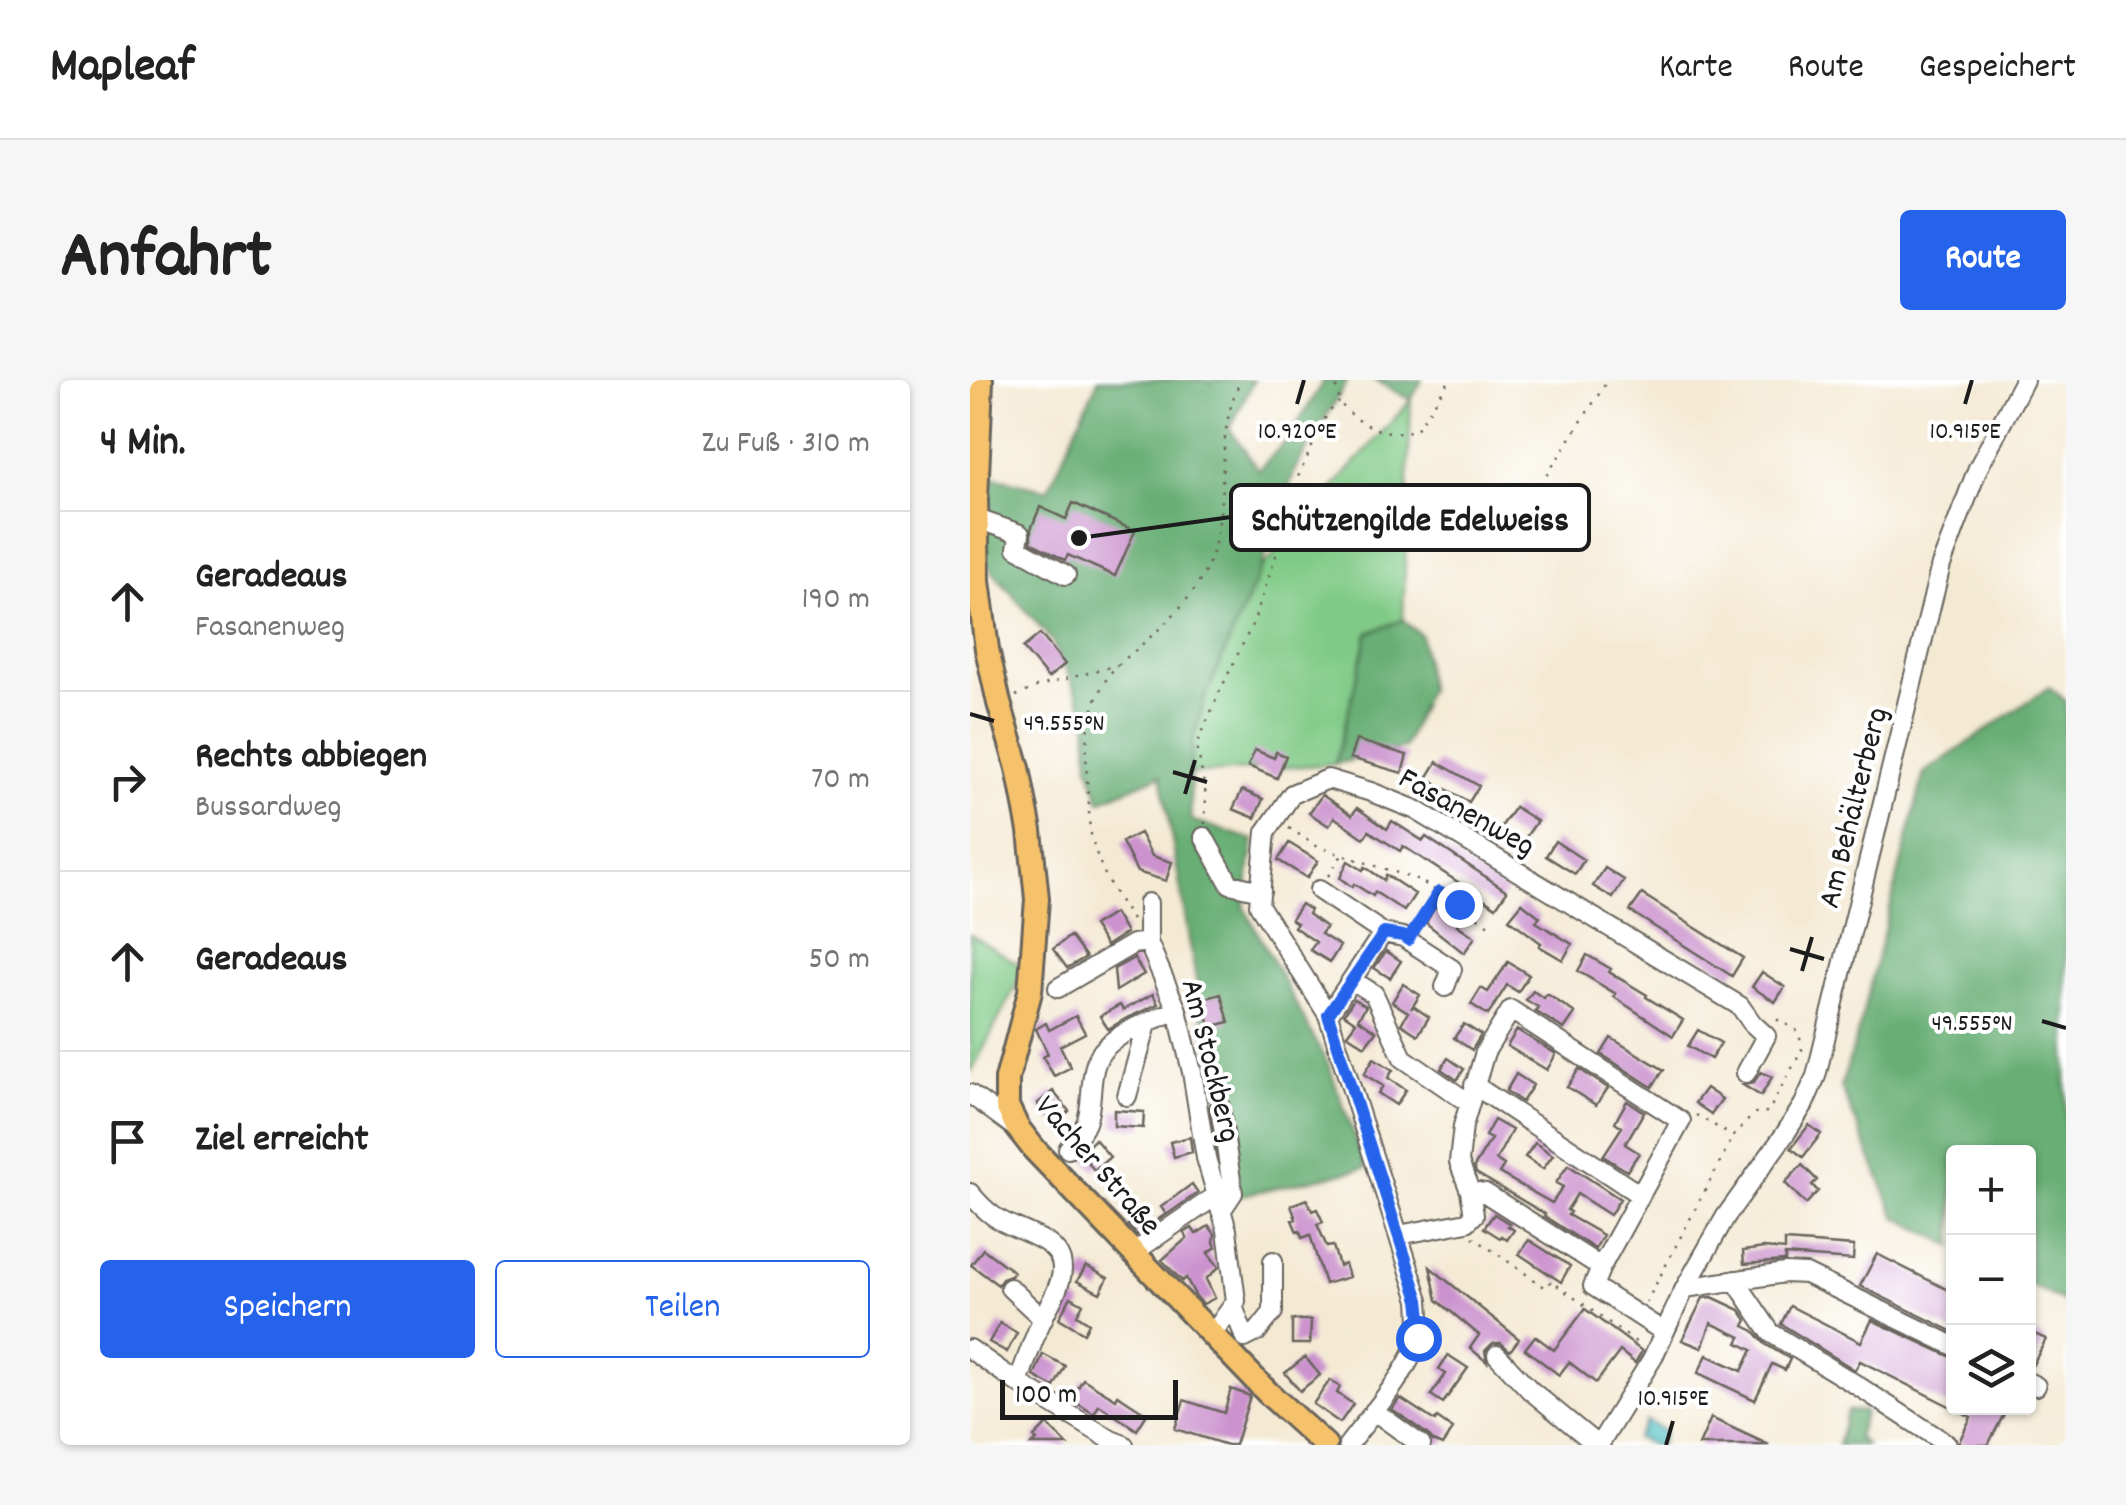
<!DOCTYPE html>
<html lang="de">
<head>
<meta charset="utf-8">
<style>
  body { margin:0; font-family:Dekko,sans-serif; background:#f6f6f6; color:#222 }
  .controls { position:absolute; right:30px; bottom:30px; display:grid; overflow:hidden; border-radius:10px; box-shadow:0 2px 8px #0004 }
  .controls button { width:90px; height:90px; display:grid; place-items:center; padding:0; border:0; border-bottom:2px solid #e0e0e0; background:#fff; color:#222; font:50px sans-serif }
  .scale { position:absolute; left:30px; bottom:25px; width:178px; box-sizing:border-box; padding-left:10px; border:5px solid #1c1c1c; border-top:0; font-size:28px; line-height:35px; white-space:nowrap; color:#1c1c1c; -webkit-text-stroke:8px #fff; paint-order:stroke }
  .stop { position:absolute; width:30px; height:30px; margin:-22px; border:8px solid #2563eb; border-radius:50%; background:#fff }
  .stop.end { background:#2563eb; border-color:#fff; box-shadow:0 2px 10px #0008 }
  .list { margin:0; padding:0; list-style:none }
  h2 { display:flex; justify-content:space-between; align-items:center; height:130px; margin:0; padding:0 40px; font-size:42px }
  h2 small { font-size:32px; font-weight:400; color:#767676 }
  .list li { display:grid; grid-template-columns:65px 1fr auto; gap:30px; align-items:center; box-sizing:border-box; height:180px; padding:0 40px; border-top:2px solid #e0e0e0 }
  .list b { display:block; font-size:38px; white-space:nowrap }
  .list p { margin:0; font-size:32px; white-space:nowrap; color:#767676 }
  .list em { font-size:32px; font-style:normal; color:#767676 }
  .actions { display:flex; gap:20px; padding:30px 40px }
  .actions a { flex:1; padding:22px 0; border:2px solid #2563eb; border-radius:10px; text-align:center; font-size:35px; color:#2563eb }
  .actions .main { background:#2563eb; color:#fff }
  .icon { flex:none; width:55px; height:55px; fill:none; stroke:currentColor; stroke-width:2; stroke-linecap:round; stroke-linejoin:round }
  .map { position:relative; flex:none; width:1096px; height:1065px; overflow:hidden; border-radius:10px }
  header { display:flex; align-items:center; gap:60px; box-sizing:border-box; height:140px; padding:0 50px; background:#fff; border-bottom:2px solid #e0e0e0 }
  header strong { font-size:48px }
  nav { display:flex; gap:55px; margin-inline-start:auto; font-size:35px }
  .intro { display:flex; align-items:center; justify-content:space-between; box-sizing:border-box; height:240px; padding:0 60px }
  h1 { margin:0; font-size:70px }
  .button { padding:25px 45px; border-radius:10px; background:#2563eb; color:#fff; font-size:35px; font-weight:700 }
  main { display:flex; gap:60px; padding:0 60px }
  aside { flex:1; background:#fff; border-radius:10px; box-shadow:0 2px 8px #0004 }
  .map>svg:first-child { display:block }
  .green { fill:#80ca87; stroke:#4e7352; stroke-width:2.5 }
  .forest { fill:#68ae74; stroke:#426548; stroke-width:2.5 }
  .water { fill:#51c0c6; stroke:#366e71; stroke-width:2.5 }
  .building { fill:#cb92ce }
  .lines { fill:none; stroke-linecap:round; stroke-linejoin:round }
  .minor-casing { stroke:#68645c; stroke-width:22 }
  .major-casing { stroke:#68645c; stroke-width:28 }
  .path { stroke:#68645c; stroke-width:2.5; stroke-dasharray:2.5 8; stroke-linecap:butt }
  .minor { stroke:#fff; stroke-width:18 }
  .major { stroke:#f5c16b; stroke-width:22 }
  .route { stroke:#2563eb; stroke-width:12 }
  .ticks { fill:none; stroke:#1c1c1c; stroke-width:4 }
  .labels { text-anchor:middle; stroke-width:8; stroke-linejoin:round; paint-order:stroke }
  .street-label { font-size:32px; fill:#1c1c1c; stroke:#fff }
  .ticks-label { font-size:25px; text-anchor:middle; fill:#1c1c1c; stroke:#fff; stroke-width:8; stroke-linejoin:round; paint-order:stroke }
  .leader { fill:none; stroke:#1c1c1c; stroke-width:4 }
  .callout-dot { fill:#1c1c1c; stroke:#fff; stroke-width:4 }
  .callout { fill:#fff; stroke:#1c1c1c; stroke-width:4 }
  .callout-label { font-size:35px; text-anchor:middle; font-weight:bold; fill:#1c1c1c }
</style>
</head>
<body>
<header>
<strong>Mapleaf</strong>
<nav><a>Karte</a><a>Route</a><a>Gespeichert</a></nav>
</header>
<div class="intro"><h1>Anfahrt</h1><a class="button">Route</a></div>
<main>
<aside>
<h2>4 Min.<small>Zu Fuß · 310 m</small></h2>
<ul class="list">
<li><svg class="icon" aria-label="ahead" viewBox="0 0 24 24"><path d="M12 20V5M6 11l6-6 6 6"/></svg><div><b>Geradeaus</b><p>Fasanenweg</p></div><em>190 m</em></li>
<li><svg class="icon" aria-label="right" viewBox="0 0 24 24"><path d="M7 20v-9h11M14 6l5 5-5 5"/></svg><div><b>Rechts abbiegen</b><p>Bussardweg</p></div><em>70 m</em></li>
<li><svg class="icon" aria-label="ahead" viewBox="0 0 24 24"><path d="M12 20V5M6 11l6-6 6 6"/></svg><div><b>Geradeaus</b></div><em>50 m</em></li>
<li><svg class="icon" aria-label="arrive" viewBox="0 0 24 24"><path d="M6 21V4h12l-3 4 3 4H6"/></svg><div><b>Ziel erreicht</b></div></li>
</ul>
<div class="actions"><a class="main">Speichern</a><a>Teilen</a></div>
</aside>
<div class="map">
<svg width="1096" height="1065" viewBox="0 0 1096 1065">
  <rect width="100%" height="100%" fill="#fff"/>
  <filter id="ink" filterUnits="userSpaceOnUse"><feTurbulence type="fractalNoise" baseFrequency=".01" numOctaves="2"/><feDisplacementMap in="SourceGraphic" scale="20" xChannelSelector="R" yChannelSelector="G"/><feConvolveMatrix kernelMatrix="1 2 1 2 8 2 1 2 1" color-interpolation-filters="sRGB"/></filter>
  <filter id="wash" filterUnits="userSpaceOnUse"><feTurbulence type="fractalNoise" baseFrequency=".0048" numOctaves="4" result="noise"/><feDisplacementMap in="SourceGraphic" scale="40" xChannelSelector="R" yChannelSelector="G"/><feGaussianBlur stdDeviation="2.25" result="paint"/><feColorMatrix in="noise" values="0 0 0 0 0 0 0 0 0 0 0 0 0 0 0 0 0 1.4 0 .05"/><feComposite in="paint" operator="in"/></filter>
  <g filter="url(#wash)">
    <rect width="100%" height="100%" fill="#f4ead4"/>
    <path class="green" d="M441,20L433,240L398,253L365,384L220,394L223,360L235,318L290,190Z
      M0,554L55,588L2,691L0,690Z"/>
    <path class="forest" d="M128,0H237L240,3L242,0H284L260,49L288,90L319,58L354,0H378L326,87L290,190L235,318L223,360L220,394L221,440L284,460L274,527L359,686L396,788L263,817L191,395L130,421L119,386L117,335L82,261L14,181L15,95L78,110Z
      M404,0H452L441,20Z
      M433,240L451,255L458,309L434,368L365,384L398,253Z
      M1079,307L1096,321V923L1059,904L1058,772H984L983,866L926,837L871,707L890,645L954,393Z
      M877,1031H895L887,1057L896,1065H868Z"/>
    <path class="water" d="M676,1041L695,1051L690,1065H683L666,1058Z"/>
    <g id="blocks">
      <path class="building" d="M103,123L165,151L145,196L98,175L95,180L61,162V149L70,127L96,139Z
        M70,254L95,284L78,298L53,268Z
        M386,360L437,375L432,393L380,378Z
        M285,370L304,378L306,372L316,376L307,398L278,386Z
        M467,382L509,406L499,422L457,398Z
        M272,410L293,419L285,438L263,429Z
        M352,415L382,435L387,428L417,449L422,441L453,461L456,457L537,511L526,527L433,466L430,471L399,451L394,458L364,437L359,446L339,433Z
        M545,427L567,441L553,461L531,447Z
        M170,453L182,476L202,482L196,501L167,492L152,462Z
        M585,461L614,480L605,494L576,476Z
        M319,463L348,481L337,498L308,480Z
        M378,481L393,490L395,487L414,500L416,495L445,514L434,531L405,512L403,516L384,504L382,507L370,498Z
        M635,488L654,500L643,518L623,506Z
        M672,514L773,578L762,596L660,531Z
        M552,523L570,537L566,542L602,564L593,580L569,566L571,563L539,539Z
        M331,524L340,530L338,534L356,547L351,554L370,566L360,582L340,570L346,562L324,547L327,543L321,539Z
        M465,527L488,542L487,545L505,557L494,573L456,543Z
        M144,533L156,553L136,566L123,546Z
        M100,556L116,577L97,588L83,569Z
        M416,571L431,581L420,598L404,588Z
        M617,575L641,589L639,592L677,615L676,617L713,640L703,656L644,617L646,614L608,591Z
        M164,578L174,594L146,611L144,589Z
        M538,582L559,595L548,612L537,605L518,635L501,624L511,608L518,612Z
        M792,592L815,607L805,622L782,607Z
        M433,604L450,615L441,629L443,626L459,637L448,655L431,644L438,632L422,622Z
        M563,611L574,618L577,614L605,633L594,649L565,631L568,627L556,620Z
        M183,614L188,624L155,639L138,649L130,636L150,625L153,630Z
        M251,614L259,642L240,647L233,619Z
        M384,619L396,626L388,639L406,651L395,666L377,654L386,642L374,634Z
        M106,636L115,653L90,666L101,687L84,696L73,677L78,674L66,649L76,643L79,650Z
        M494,644L511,655L502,670L484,658Z
        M547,650L586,674L577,690L537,666Z
        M728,650L751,663L741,679L718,666Z
        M641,658L694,690L682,707L631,674Z
        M404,678L423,690L418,698L436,710L426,725L408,713L413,706L394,694Z
        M478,678L494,689L487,700L471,689Z
        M609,689L638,708L626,725L597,707Z
        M791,692L802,697L791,716L773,705L783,703Z
        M546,694L563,705L552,722L536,711Z
        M736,708L752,719L741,734L725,723Z
        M83,711L99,731L84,744L67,724Z
        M657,721L674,732L655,764L669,773L657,791L633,776L652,747L645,742Z
        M144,730L174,732L173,748L144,746Z
        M524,740L542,750L526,780L534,785L529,793L582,823L593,807L586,803L598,785L650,819L640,835L607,814L597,830L600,832L598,835L633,855L625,869L574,836L575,834L506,793L504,787L521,759L515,756Z
        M839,745L851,754L833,777L821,768Z
        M220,757L222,772L204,777L200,762Z
        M125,759L140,777L124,790L111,773Z
        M565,763L583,775L573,789L555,777Z
        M832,785L847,800L842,805L848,811L836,824L815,803Z
        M222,804L228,813L167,855L158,845L167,839L174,849L196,834L191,827Z
        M337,819L342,831L347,829L353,842L347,844L357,867L363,866L369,886L375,884L379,897L355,904L340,855L332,858L330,851L327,852L322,840L326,839L321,825Z
        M524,834L540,844L538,846L544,850L537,860L532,856L530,858L514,848Z
        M239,846L245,854L244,862L246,867L238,873L249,887L236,899L245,918L233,924L225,915L216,898L212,901L192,880L217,858L214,853L222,848L226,854Z
        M559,860L600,886L591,902L549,874Z
        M815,861L884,866L883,880L815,875V881L774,884L773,871L794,868L815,870Z
        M13,869L44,892L41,896L32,899L28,905L1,885Z
        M907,874L984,913V952L890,906Z
        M116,886L138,898L130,913L107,901Z
        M460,887L549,959L540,971L531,963H523L515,971L517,982L500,968L509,955L467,920Z
        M101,917L113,924L107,935L119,943L114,953L89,938Z
        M742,917L770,930L777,940L774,946L784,951L795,964L820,979L815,990L802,984L785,1020L728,993L737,975L772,991L782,970L768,963L771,957L741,943L732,968L712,960L733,918Z
        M820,926L891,962L902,940L984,978V1028H1037L1018,1065H995L989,1062L1001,1037L890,981L885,990L811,944Z
        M615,929L672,971L665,983L650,971L626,1003L599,982L589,995L555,969L565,956L584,970Z
        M322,940H341L340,964H322Z
        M30,943L47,953L37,972L19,962Z
        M1058,951L1076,959L1060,990H1058Z
        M73,974L95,986L84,1007L64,996Z
        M478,975L498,988L473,1023L461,1015L476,994L469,989Z
        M335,977L350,995L330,1011L315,993Z
        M113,999L146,1019L148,1015L177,1034L167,1050L129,1025L124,1034L101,1019Z
        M360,1000L370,1007L367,1013L383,1024L370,1043L343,1024Z
        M261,1009L280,1016L265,1065H257L205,1049L214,1020L254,1033Z
        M430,1018L465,1041L467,1038L483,1049L472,1065L463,1061L458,1055L422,1029Z
        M741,1038L799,1065H729Z
        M77,1044L98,1065H61L67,1060L64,1057Z"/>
    </g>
  </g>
  <g filter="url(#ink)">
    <use href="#blocks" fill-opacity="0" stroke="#68645c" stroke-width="2.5"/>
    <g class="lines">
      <g class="minor-casing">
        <path id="minor" d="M7,139L50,154L47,168L96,195
          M234,457L260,504L291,511
          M349,510L413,553L433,557L482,589L475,607
          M178,523V562L207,630L222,692L236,778L257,850L266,921L242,955
          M382,600L404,614L433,678L499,723
          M88,608L163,564L178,562
          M358,635L413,553
          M504,705L670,815
          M0,714L46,748
          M157,716L177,644
          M250,727L263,813L251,831
          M98,769C105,761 112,753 116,743C125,720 116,686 136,667C154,649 184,640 207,630
          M500,811L515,813L631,887
          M0,813C26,845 38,842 70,859C109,879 87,909 73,938C63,959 56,981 48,1003
          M429,855L497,842L504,835L500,811L489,782L493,746L515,672L541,630L711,741L631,887L623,906L694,952
          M163,873L247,815
          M765,900L801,953L885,1004L977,1064
          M40,908L73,939
          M715,908L815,893L836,894L984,966
          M263,926L275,958L287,952L303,932V881
          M0,969L45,1001L141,1060L154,1065
          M527,975L560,1010L627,1065
          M1058,1002L1066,1006
          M404,1031L451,1065
          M378,1065C399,1037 439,992 448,959C451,946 450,933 449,920L358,635L289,525L296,452L322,414L358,399L401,412L446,430L770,626L782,643L796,656L776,693
          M629,1065L682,979L715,908L756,836L815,754L834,724L846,696L971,185L1008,88L1054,0"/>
      </g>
      <g class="major-casing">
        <path id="major" d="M11,0L6,120L8,201L17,269L29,323L48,388L60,451L67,519L60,612L37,699V726L47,747L64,769L298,1013L355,1065"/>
      </g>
      <path class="path" d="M358,0L369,10V22C391,47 413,57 446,50L480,0
        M571,104L638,0
        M46,316L69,306L148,285
        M235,444L236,416L227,365L249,313L284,241L310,164L328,97L357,34L369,22
        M319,448L348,467L449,500L519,545
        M358,496L372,475
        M162,540C145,516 129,488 122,458C119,448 119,438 119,428C115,384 112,332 140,294C147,284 159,276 168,268C193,246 224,218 237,187C263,127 241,58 271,0
        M447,546L467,515
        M726,735L763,756L785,733L798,732L832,670L829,652L809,640L801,641
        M503,857L576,908L581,901L670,965
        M676,923L763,757"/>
      <use href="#minor" class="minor"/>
      <use href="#major" class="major"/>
    </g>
  </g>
  <g class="lines" filter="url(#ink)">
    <path class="route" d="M448,958L451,937L449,920L358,635L414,553L433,556L438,560L469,512L489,524"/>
  </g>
  <path class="ticks" d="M327,24L334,0M995,24L1002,0M0,334L24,341M203,392L237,402M215,414L225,380M820,569L854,579M832,591L842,557M1072,641L1096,648M696,1065L703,1041"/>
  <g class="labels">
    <g class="street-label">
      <text transform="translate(881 427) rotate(-76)" y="11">Am Behälterberg</text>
      <text transform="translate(498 430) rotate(29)" y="11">Fasanenweg</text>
      <text transform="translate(243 680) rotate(76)" y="11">Am Stockberg</text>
      <text transform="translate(130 784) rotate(49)" y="11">Vacher Straße</text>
    </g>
  </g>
  <g class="ticks-label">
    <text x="327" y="58">10.920°E</text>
    <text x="995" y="58">10.915°E</text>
    <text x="94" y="350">49.555°N</text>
    <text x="1002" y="650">49.555°N</text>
    <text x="703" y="1025">10.915°E</text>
  </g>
  <path class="leader" d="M109 158L261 137"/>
  <circle class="callout-dot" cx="109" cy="158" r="10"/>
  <rect class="callout" x="261" y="105" width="358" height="65" rx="10"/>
  <g class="callout-label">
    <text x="440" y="150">Schützengilde Edelweiss</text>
  </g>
</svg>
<div class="controls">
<button>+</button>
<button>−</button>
<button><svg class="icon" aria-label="layers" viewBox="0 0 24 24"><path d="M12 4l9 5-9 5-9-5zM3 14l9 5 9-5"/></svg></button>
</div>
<div class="scale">100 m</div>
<div class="stop" style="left:448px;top:958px"></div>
<div class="stop end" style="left:489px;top:524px"></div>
</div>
</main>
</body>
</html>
